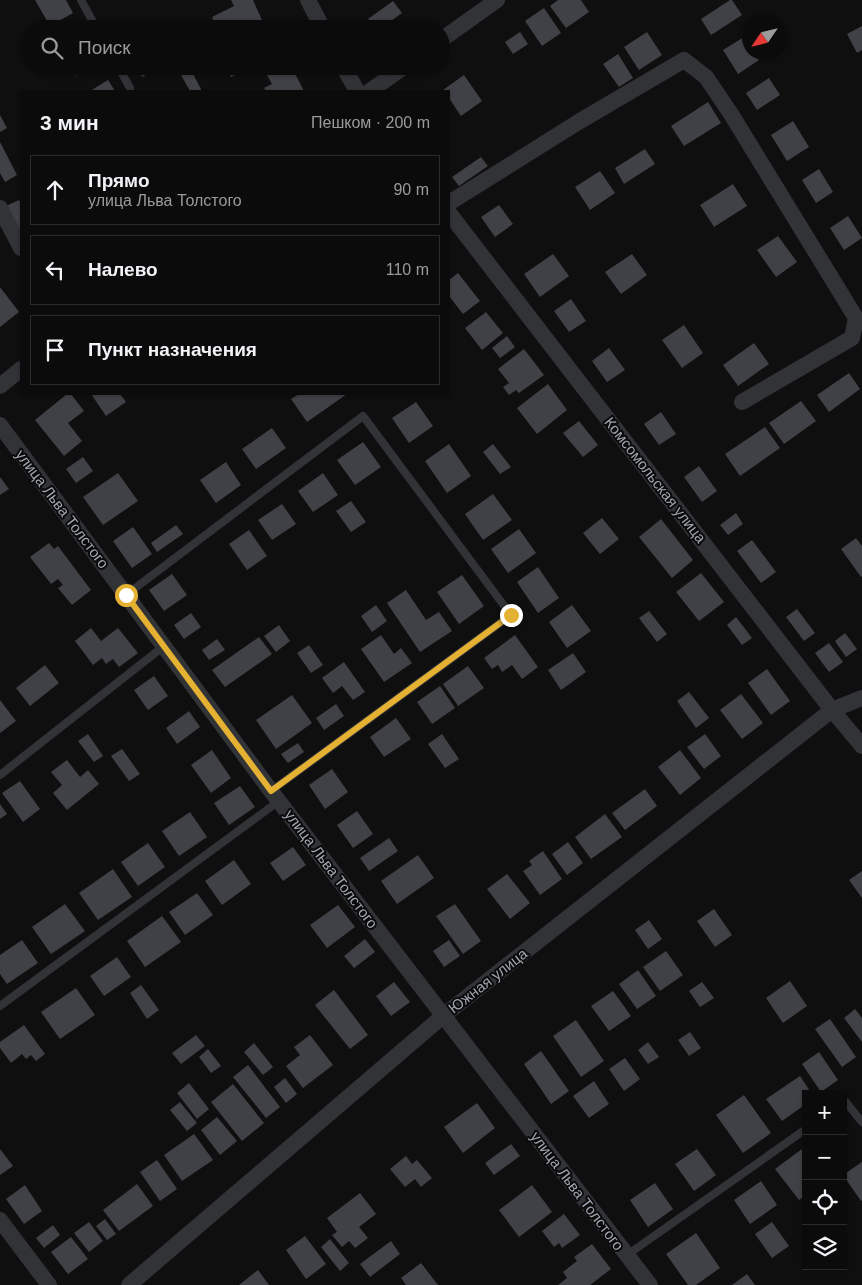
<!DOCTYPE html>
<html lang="ru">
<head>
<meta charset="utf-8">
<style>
  body { margin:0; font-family:Helvetica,sans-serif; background:#19191a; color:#f1f3f6 }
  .controls { position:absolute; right:15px; bottom:15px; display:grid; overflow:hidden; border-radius:0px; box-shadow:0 1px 4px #0004 }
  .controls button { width:45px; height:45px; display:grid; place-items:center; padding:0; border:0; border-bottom:1px solid #2b2b2d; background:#0b0b0c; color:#f1f3f6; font:25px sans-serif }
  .compass { position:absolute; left:742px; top:15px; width:45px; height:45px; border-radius:50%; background:#0b0b0c; box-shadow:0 1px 4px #0004; rotate:235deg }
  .stop { position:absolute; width:15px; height:15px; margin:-11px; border:4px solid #e5b132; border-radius:50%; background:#fff }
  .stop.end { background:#e5b132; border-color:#fff; box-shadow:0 1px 5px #0008 }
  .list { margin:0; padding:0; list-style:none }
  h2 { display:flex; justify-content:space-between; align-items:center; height:65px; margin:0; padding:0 20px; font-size:21px }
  h2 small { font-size:16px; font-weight:400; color:#9a9b9d }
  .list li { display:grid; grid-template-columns:32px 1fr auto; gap:15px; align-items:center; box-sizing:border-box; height:70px; margin:0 10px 10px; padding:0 10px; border:1px solid #2b2b2d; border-radius:0px }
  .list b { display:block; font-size:19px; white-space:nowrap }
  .list p { margin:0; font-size:16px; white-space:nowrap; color:#9a9b9d }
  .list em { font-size:16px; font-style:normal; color:#9a9b9d }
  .icon { flex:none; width:28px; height:28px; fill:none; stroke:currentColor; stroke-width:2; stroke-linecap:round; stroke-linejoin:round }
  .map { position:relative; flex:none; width:862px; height:1285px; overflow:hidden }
  .search { position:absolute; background:#0b0b0c; box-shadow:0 1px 4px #0004; left:20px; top:20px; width:430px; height:55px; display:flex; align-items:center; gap:12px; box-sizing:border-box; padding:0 18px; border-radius:28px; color:#9a9b9d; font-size:19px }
  .panel { position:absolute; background:#0b0b0c; box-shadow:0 1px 4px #0004; left:20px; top:90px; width:430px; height:305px; border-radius:0px }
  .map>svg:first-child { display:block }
  .building { fill:#404146 }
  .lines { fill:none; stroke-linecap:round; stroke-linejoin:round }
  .service { stroke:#323337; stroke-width:8 }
  .minor { stroke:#323337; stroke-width:16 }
  .route { stroke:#e5b132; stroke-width:6 }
  .labels { text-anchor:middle; stroke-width:4; stroke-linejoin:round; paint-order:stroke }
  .street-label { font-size:15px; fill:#a1a5b0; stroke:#0a0a0b }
</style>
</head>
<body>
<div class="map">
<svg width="862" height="1285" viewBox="0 0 862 1285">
  <rect width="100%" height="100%" fill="#0f0f10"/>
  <path class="building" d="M35,0H66L73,13L50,26Z
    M231,0H253L266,29H232L231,27L228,29H217L212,17L234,6Z
    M558,0H581L589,12L566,28L550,6Z
    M730,0H732L742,15L711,35L701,19Z
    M393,1L402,13L380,29H375L368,19Z
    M544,8L561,33L542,46L525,21Z
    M862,26V50L857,53L847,34Z
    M520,32L528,44L513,54L505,42Z
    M647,32L662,55L639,70L624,47Z
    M744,37L750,46V52H754L759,60L738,74L723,50Z
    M618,54L633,78L619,87L603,64Z
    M71,66H93L76,76Z
    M137,66H163L142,77Z
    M176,66H203L192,72L202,91H190Z
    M225,66H251L231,77Z
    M262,66H291L304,91H266L264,88L272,84Z
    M464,75L482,101L461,116L449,98V91H444L443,90Z
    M769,78L780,95L757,110L746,93Z
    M108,80L115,91H90Z
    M708,102L721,123L684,146L671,126Z
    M0,115L7,128L0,132Z
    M793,121L809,147L787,161L771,135Z
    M0,142L17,175L5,182L0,173Z
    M645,149L655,164L624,184L615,168Z
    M481,157L488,166L459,186L452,177Z
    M819,169L833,192L816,203L802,180Z
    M600,171L615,193L590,210L575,187Z
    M733,184L747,206L714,227L700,205Z
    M19,200L21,204V237L6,206Z
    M499,205L513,224L495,237L481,217Z
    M848,216L862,238L844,250L830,228Z
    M778,236L797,262L776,277L757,250Z
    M553,254L569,276L540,297L524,274Z
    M632,254L647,275L621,294L605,272Z
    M458,273L480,301L463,314L449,296V280Z
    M0,287L19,312L0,327Z
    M571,299L586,321L569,332L554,311Z
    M486,312L503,333L482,350L465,328Z
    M684,325L703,353L682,368L662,340Z
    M507,336L515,347L500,358L492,348Z
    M754,343L769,364L738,386L723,365Z
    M609,348L625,370L607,382L592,361Z
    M524,349L544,375L519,393L516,390L509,395L503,387L509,383L498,369Z
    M849,373L860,389L829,412L817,395Z
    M548,384L567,410L537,434L517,408Z
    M67,394H71L84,411L68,423L82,441L64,456L35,420Z
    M91,394H120L126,402L106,416Z
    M299,394H347L307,422L291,399Z
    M801,401L816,421L784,444L769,423Z
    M416,402L433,426L409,443L392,418Z
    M661,412L676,434L659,445L644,424Z
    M579,421L598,445L583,457L563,433Z
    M765,427L780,448L740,476L725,454Z
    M272,428L286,448L256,469L242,449Z
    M363,442L381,467L355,485L337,460Z
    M449,444L471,476L447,493L425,461Z
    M493,444L511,467L500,474L483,452Z
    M83,457L93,471L76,483L66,469Z
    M226,462L241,485L216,503L200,480Z
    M699,466L717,491L702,502L684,477Z
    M118,473L138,501L103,525L83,497Z
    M323,473L338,495L313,512L298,491Z
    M0,477L9,489L0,495Z
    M493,494L512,520L483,540L465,514Z
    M351,501L366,522L351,532L336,511Z
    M282,504L296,524L272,540L258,520Z
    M736,513L743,524L728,535L720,525Z
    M602,518L619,539L600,554L583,533Z
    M661,519L693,560L672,578L639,537Z
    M176,525L183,534L157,552L151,543Z
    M133,527L152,554L132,568L113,541Z
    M519,529L536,553L508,573L491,549Z
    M249,530L267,556L247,570L229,544Z
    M856,538L862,546V576L861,577L841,549Z
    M752,540L776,572L761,583L737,551Z
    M49,543L54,549L58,546L91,590L72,605L58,588L63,585L58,579L51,584L30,557Z
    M538,567L559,598L538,613L517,582Z
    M701,573L724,602L699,621L676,592Z
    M172,574L187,595L164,611L149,590Z
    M462,575L484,606L459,624L437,592Z
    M406,590L426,620L439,612L452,631L420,652L387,603Z
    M376,605L387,621L372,632L361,616Z
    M572,605L591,631L567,648L549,622Z
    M797,609L815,633L804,641L786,617Z
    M649,611L667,634L657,642L639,618Z
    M191,613L201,627L184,639L174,625Z
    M736,617L752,638L742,645L727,625Z
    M279,625L290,641L276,652L264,636Z
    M91,628L101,641L118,628L138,653L119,667L113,659L106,664L102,658L93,665L75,641Z
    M845,633L857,649L846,657L835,641Z
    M381,635L394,654L401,648L412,663L384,682L361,649Z
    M515,635L538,667L522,679L512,665L502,672L498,665L492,669L484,658Z
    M259,637L272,654L225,687L212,670Z
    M217,639L225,650L209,660L202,650Z
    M829,643L843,662L829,672L815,653Z
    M309,645L323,665L311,673L297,653Z
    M573,653L586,672L561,690L548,670Z
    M344,662L365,692L353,700L342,686L333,693L322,678Z
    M45,665L59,683L30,706L16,688Z
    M468,666L484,688L458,706L443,684Z
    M767,669L790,701L771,715L748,683Z
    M154,676L168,696L148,710L134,690Z
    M440,686L455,708L432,724L417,702Z
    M689,692L709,718L696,728L677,701Z
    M741,694L763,723L742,739L720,710Z
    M292,695L312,723L276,749L256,720Z
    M0,700L16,721L0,733Z
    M336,704L344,716L324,730L316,718Z
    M189,711L200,727L177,744L166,728Z
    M396,718L411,739L384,757L370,737Z
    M88,734L103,756L94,762L78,741Z
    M442,734L459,759L445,768L428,744Z
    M705,734L721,756L704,769L687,747Z
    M298,743L304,752L288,763L281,754Z
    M122,749L140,774L129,781L111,756Z
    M212,750L231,778L211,793L191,765Z
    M680,750L701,778L680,795L658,767Z
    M67,760L80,777L88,770L99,784L67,810L53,793L62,785L51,772Z
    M332,769L348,792L325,809L309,785Z
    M20,781L40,809L23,822L2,793Z
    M240,786L255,807L229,825L214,803Z
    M645,789L657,806L625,830L612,813Z
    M0,804L7,814L0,819Z
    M357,811L373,834L353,848L337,825Z
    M190,812L207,837L179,856L162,831Z
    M605,814L622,837L591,859L575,837Z
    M389,838L398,851L369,871L360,858Z
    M568,842L583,863L567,875L552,854Z
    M148,843L165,867L138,886L121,862Z
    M293,847L306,865L283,881L270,863Z
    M543,851L562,879L540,895L523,871L532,865L529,861Z
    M418,855L434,878L397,904L381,881Z
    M234,860L251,884L222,905L205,881Z
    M113,869L132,897L98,920L79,893Z
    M862,871V898L849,880Z
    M507,874L530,903L510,919L487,889Z
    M197,893L213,915L185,935L169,912Z
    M65,904L85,931L51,954L32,927Z
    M455,904L481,941L463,954L436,916Z
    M338,905L355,927L327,948L310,925Z
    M714,909L732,935L715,947L697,921Z
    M162,916L181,942L145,967L127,941Z
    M649,920L662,939L648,949L635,930Z
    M365,939L375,952L354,968L344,956Z
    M22,940L38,963L7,984L0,974V955Z
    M449,940L460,956L444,967L433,951Z
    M666,951L683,975L660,991L643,967Z
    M117,957L131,977L104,996L90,976Z
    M638,970L656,996L637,1009L619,984Z
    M790,981L807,1006L783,1023L766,998Z
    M394,982L410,1002L391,1016L376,996Z
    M702,982L714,998L700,1007L689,991Z
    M141,985L159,1010L147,1019L130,993Z
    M76,988L95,1015L60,1039L41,1012Z
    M334,990L368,1035L350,1049L315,1005Z
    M613,991L631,1016L609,1031L591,1006Z
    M855,1009L862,1018V1042L844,1018Z
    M830,1019L856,1057L842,1067L815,1029Z
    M576,1020L604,1061L581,1077L553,1036Z
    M24,1025L45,1054L36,1061L31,1055L26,1059L22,1054L11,1063L0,1048V1042Z
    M690,1032L701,1048L689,1056L678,1040Z
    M196,1035L205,1046L181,1064L172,1053Z
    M310,1035L333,1065L303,1088L286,1066L300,1055L294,1047Z
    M648,1042L659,1057L648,1064L638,1050Z
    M254,1043L273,1067L263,1075L244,1052Z
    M208,1049L221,1066L211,1073L199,1057Z
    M541,1051L569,1091L551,1104L524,1064Z
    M819,1052L838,1080L821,1092L802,1064Z
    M625,1058L640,1079L624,1091L609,1069Z
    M248,1065L280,1107L266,1118L233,1077Z
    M800,1076L812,1094H806V1104L782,1121L766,1099Z
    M285,1078L297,1094L286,1103L274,1087Z
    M594,1081L609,1104L589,1118L573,1096Z
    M189,1083L209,1109L197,1119L177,1093Z
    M233,1084L264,1123L242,1141L211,1102Z
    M744,1095L771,1133L743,1153L716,1115Z
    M180,1102L197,1123L187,1131L170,1110Z
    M477,1103L495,1128L463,1153L444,1127Z
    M217,1117L237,1141L220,1155L201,1130Z
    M194,1134L213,1160L182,1181L164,1155Z
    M511,1144L520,1156L494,1175L485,1163Z
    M806,1146V1195L799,1200L775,1169Z
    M0,1149L13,1166L0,1175Z
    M697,1149L716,1175L694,1191L675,1164Z
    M406,1156L412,1164L417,1160L432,1178L421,1187L415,1179L405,1187L390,1169Z
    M157,1160L177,1189L160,1201L140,1172Z
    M862,1162V1200L861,1201L843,1175Z
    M761,1181L777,1205L750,1224L734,1200Z
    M655,1183L673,1209L648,1227L630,1200Z
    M137,1184L153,1206L119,1231L103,1210Z
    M25,1185L42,1211L24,1224L6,1199Z
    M532,1185L552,1212L519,1237L499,1210Z
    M360,1193L376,1214L359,1227L368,1238L355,1248L349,1241L342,1247L332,1235L337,1232L327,1218Z
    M564,1214L580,1235L562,1248L559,1243L554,1247L542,1231Z
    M105,1219L116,1234L107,1240L96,1226Z
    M89,1222L103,1241L89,1252L74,1233Z
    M772,1222L789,1246L772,1258L755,1234Z
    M53,1225L60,1235L44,1248L36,1238Z
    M696,1233L720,1268L696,1285H688L666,1254Z
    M305,1236L326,1264L306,1279L286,1250Z
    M71,1237L88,1259L68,1274L51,1252Z
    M330,1239L349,1263L340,1271L321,1247Z
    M391,1241L400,1254L370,1277L360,1264Z
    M592,1244L611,1269L590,1285H558L567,1278L563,1272L577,1261L574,1257Z
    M421,1263L438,1285H406L401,1278Z
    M258,1270L269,1285H239Z
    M747,1274L755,1285H732Z"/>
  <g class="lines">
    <path class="service" d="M81,0L97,29
      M118,66L130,88
      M126,595L363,416L511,615L271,791
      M0,775L164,646
      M0,1006L279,801
      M843,1102L845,1101L862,1122
      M627,1255L806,1129"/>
    <path class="minor" d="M308,0L323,29
      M441,40L497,0
      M343,66L357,91
      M370,91L405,66
      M449,203L580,121L684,60L706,77L731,114L856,318L852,338L742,402
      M0,208L21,248
      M449,213L832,710L862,746
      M0,386L21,369
      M0,425L271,791L650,1285
      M0,1220L49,1285
      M129,1285L443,1016L832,710L862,698"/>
  </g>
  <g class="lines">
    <path class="route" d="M126,595L271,791L511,615"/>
  </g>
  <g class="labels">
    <g class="street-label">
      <text transform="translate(655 480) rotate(52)" y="5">Комсомольская улица</text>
      <text transform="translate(62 509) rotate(53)" y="5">улица Льва Толстого</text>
      <text transform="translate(331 869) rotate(53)" y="5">улица Льва Толстого</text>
      <text transform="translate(488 981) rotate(-38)" y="5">Южная улица</text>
      <text transform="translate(577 1191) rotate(53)" y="5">улица Льва Толстого</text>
    </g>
  </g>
</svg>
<div class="controls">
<button>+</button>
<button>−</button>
<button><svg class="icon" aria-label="locate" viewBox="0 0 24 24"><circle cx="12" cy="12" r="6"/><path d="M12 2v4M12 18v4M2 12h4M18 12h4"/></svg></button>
<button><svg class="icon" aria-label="layers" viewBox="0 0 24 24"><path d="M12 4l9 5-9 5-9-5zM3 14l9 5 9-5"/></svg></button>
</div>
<svg class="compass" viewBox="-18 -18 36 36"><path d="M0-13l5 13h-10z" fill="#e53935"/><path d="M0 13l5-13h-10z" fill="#9a9b9d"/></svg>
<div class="stop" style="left:126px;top:595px"></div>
<div class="stop end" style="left:511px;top:615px"></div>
<div class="search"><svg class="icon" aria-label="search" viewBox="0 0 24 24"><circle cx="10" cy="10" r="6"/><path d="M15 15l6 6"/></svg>Поиск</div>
<section class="panel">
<h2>3 мин<small>Пешком · 200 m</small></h2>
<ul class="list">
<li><svg class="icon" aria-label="ahead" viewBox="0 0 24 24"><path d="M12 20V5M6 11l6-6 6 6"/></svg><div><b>Прямо</b><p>улица Льва Толстого</p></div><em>90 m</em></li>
<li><svg class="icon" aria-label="left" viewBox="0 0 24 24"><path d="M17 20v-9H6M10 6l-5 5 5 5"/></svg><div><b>Налево</b></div><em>110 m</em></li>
<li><svg class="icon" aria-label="arrive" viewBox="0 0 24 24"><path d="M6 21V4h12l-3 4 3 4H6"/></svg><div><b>Пункт назначения</b></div></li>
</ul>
</section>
</div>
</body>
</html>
